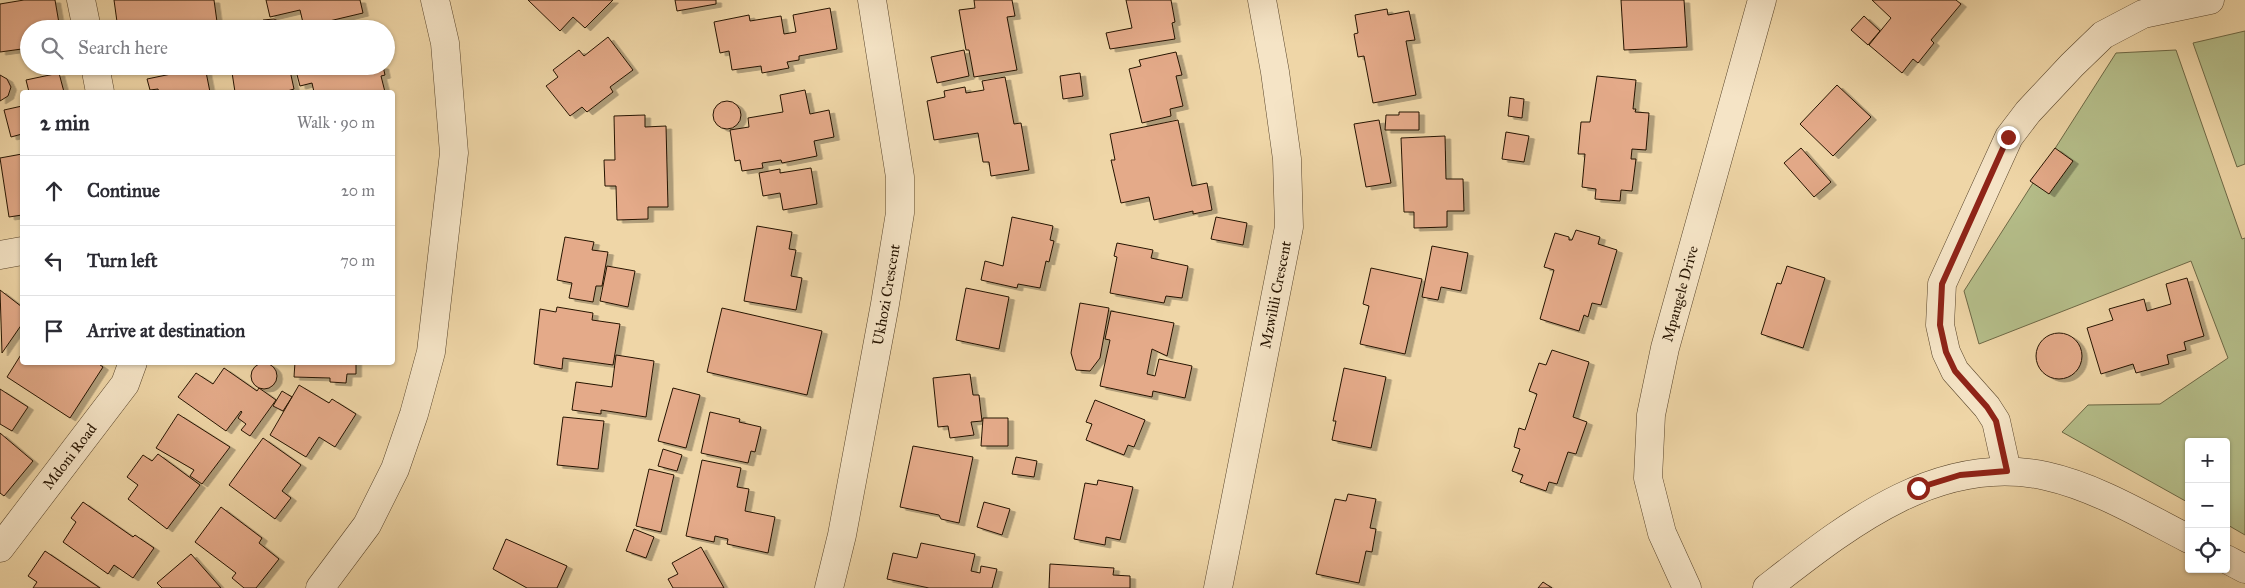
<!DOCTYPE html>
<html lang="en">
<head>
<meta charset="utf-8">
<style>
  body { margin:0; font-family:"IM FELL Great Primer",serif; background:#f2f2f3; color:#2b2b33 }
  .controls { position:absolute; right:15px; bottom:15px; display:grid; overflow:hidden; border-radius:5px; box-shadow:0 1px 4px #0004 }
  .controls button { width:45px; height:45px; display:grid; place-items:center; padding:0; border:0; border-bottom:1px solid #e1e1e2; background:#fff; color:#2b2b33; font:25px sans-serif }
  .stop { position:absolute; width:15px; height:15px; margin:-11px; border:4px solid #8f2418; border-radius:50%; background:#fff }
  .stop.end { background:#8f2418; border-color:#fff; box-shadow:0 1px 5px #0008 }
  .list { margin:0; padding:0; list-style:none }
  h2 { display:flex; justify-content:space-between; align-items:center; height:65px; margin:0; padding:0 20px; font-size:21px }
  h2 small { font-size:16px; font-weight:400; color:#7c7c81 }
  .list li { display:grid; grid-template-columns:32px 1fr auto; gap:15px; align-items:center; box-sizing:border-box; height:70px; padding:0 20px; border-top:1px solid #e1e1e2 }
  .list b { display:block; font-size:19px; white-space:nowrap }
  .list em { font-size:16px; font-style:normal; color:#7c7c81 }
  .icon { flex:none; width:28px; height:28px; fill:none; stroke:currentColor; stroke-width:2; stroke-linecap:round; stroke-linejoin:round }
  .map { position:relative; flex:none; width:2245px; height:588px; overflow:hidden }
  .search { position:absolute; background:#fff; box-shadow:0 1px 4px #0004; left:20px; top:20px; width:375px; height:55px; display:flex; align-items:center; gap:12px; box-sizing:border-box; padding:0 18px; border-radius:28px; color:#7c7c81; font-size:19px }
  .panel { position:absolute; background:#fff; box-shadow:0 1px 4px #0004; left:20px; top:90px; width:375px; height:275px; border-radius:5px }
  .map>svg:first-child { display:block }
  .green { fill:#b5be8a; stroke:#6d6845 }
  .building { fill:#e4aa89; stroke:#251300; filter:url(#shadow) }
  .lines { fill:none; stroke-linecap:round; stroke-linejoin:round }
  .minor-casing { stroke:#58442a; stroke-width:29 }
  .minor { stroke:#f5e4c6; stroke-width:28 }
  .route { stroke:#8f2418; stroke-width:6 }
  .labels { text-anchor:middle; stroke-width:4.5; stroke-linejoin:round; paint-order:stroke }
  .street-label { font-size:15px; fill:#251300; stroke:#f5e4c6 }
</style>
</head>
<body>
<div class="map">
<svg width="2245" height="588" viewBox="0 0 2245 588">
  <defs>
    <filter id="shadow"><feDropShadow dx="5.5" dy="3" stdDeviation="0" flood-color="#0004"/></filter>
  </defs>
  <rect width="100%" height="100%" fill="#efd6a7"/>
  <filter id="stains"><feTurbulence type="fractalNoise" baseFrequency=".004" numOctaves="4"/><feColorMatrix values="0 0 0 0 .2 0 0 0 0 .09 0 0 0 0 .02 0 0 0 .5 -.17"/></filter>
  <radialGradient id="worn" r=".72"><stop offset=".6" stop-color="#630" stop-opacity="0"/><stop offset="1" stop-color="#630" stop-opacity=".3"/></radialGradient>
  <path class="green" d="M2245,31V164L2237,167L2193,43Z
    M2176,50L2242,239L2245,238V535L2226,524V442H2189V503L2062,432L2088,405L2160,404L2228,358L2191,261L1979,344L1964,291L2116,53Z"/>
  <path class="building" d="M24,0H55L60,29H29V48L0,52V4Z
    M114,0H214L218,29H118Z
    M266,0H360L363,13L304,27L300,10L270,17Z
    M528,0H613L585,28L573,17L560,31Z
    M675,0H716V4L677,11Z
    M974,0H1012L1015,16L1007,17L1017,70L974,77L969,50H966L959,10L975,8Z
    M1126,0H1171L1175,22L1172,23L1175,39L1110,49L1106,33L1132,28Z
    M1621,0H1684L1687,47L1624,50Z
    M1872,0H1956L1961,4L1931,40L1934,43L1918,63L1913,59L1902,73L1869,45L1891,18Z
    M830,8L837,49L799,56V60L787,62L789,68L762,73L761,66L732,70L729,51L720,53L714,22L749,15L750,21L781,16L784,34L796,32L793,15Z
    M1387,9L1388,15L1409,11L1415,40L1406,41L1416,95L1373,103L1364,56L1358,57L1354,34L1358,33L1355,15Z
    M1864,16L1880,31L1868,45L1851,30Z
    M274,19L282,23L283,29H259L263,20Z
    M608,37L633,70L610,87L613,92L587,112L582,107L570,116L546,86L558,77L553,70L579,50L584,56Z
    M964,50L969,76L937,83L931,57Z
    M1176,52L1182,75L1176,76L1183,106L1170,109L1171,116L1142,123L1129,69L1141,66L1139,60Z
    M231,66H289L294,89L284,92H235Z
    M307,66H383L385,75L381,76L385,92H314L312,83L300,86L296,71L307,68Z
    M205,67L210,92H159L158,89L150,90L147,79Z
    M59,73L64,92H29L26,80Z
    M1080,73L1083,96L1063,99L1060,76Z
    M0,75L7,79L11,87L8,96L0,101Z
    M1597,76L1636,80L1633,109H1636L1635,112L1649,113L1646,150L1632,149L1631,159H1636L1632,191L1621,190L1620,201L1595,199L1596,189L1582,187L1585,154H1578L1581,122H1590Z
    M1005,77L1014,124L1021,123L1029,170L991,176L989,162H983L978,133L934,140L927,101L945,97L944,91L965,87L966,93L984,90L982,81Z
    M1837,85L1871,117L1833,156L1800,124Z
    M805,90L810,114L829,110L834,137L814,141L817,156L782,163L781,160L762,163L763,168L742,171L740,160L735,161L730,130L749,127L748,118L783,112L780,95Z
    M1510,97L1524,99L1522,118L1508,116Z
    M713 115a14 14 0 1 1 28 0a14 14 0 1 1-28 0Z
    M22,106V134L11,137L4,110Z
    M1399,112H1419V130H1385L1386,115H1399Z
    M645,115V127L666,126L668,207H648V219L617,220L616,186H605L604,160H615L614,116Z
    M1178,120L1192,186L1207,183L1212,210L1193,214V211L1154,220L1149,197L1121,203L1111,160H1115L1110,134Z
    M1379,120L1391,183L1366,187L1354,124Z
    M1506,132L1529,136L1524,162L1502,159Z
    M1445,136L1446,179H1463L1464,211H1447V227L1414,228V212H1404L1401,138Z
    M1801,148L1831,182L1814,197L1784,163Z
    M2055,148L2073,161L2049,194L2030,181Z
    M22,154V215L9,217L0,158Z
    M811,168L817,204L783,210L780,193L763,196L759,173L780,169V173Z
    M1012,217L1053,226L1050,240L1054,241L1049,262L1046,261L1040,288L1018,284L1017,288L981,280L985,261L1003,266Z
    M1216,217L1247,223L1243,245L1211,239Z
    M757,226L792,232L789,249L796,250L791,276L802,278L796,310L744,301Z
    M1576,230L1600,237L1598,244L1617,250L1601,305L1592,303L1588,317L1584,315L1579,331L1540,319L1554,270L1544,267L1555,233L1569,237V240H1572Z
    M565,237L594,242L592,250L608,252L602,286H596L593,302L569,298L572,283L557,280Z
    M1117,243L1153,250L1151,258L1188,266L1182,298L1166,296L1164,303L1110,293L1117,257L1114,256Z
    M1432,246L1468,253L1461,291L1441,287L1438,300L1422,297Z
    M607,266L635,271L628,307L600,301Z
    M1787,266L1825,278L1803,348L1761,334L1777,283L1781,284Z
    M1371,268L1422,279L1405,354L1360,344L1369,306L1363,304Z
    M2187,278L2204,336L2184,342L2186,350L2167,355L2169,364L2136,373L2133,364L2101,374L2087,328L2113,320L2109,309L2144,299L2147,311L2171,304L2166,284Z
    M966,288L1009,297L999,349L956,340Z
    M0,290L22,307V324L2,353Z
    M1080,303L1109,308L1100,358L1090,371L1076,370L1071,353Z
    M557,307L593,313L592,320L620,324L613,365L563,358L562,369L534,364L540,309L556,312Z
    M722,308L822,331L807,395L707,372Z
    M1111,311L1174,323L1167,356L1152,349L1147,374L1155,376L1159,359L1192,366L1185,398L1153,391L1152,397L1100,386L1110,340L1105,339Z
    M2036 356a23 23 0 1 1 46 0a23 23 0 1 1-46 0Z
    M1552,350L1589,362L1573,417L1587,422L1576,454L1568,452L1557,484L1549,482L1546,491L1520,482L1523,475L1512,471L1520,449L1514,447L1519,428L1525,430L1537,394L1529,391L1539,363L1546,365Z
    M22,353V362H96L103,367L70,418L7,377Z
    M616,355L654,361L646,417L601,410V414L572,410L576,382L612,387Z
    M295,362H356V374H347L346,383L330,382V378L294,377Z
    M251 376a13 13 0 1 1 26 0a13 13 0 1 1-26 0Z
    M224,368L257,391L259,388L276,400L250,436L241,430L246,424L238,418L242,412L241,411L226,431L178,397L196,373L213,384Z
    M1344,368L1386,377L1371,448L1332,440L1336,421H1333Z
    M970,374L973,395H979L982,421L971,422L974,435L950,438L948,426L938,427L933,378Z
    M299,385L329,403L332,399L356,414L335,447L319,437L306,457L270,435Z
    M673,388L700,395L686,448L658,441Z
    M0,389L28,407L12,431L0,424Z
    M282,391L292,397L283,411L273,406Z
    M1095,400L1145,420L1134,447L1128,445L1124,455L1086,440L1092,424L1086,422Z
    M710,412L740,419L739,422L761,427L755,452L751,451L748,463L701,453Z
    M178,414L230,447L202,484L190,476L194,470L156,448Z
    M563,417L604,421L598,469L557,465Z
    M983,418H1008V446H981Z
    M0,433L33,461L4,496L0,493Z
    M263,438L301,465L282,491L291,498L275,519L229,485Z
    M913,446L973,457L959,523L941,519L939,515L900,507Z
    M663,449L682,455L677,471L658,466Z
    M158,454L200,485L167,529L128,499L138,485L127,477L143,455L152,461Z
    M1016,457L1037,461L1034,477L1012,474Z
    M702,460L741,468L737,487L749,489L745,511L775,517L768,553L727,544L728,539L715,536L714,542L686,536Z
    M649,469L674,475L661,532L636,526Z
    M1098,480L1133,487L1120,540L1106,537L1105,545L1074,539L1085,483L1097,485Z
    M1348,494L1376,499L1370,528L1376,529L1372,552L1366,551L1359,583L1316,574L1335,499L1346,501Z
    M83,502L133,537L135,535L154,548L133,578L114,565L108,574L63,542L76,522L71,518Z
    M984,502L1010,509L1002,535L977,527Z
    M221,507L262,538L259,543L279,559L256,588H244L232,578L236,573L195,542Z
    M634,529L654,537L646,558L626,551Z
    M506,539L567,566L557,588H527L493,569Z
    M921,543L975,554L971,571L980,573L981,566L997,569L992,588H929L887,579L893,553L917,558Z
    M701,547L724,588H673L668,579L678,574L672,563Z
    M45,551L100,588H33L37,582L28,576Z
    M191,554L221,588H162L157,583Z
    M1050,564L1114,568L1113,575L1130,576V588H1049Z
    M1543,582L1552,588H1538Z"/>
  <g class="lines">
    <g class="minor-casing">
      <g id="minor">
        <path d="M81,0L87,29"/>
        <path d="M95,66L100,92"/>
        <path d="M0,255L22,251"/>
        <path d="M2007,471L1996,421L1987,407L1955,371L1946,352L1940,325L1942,284L2009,137L2028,112L2072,65L2103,35L2143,14L2210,0"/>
        <path id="s1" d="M0,548L125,384L133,362"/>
        <path d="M2226,559L2245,569"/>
        <path d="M320,588L367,525L395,469L414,414L431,352L454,153L445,43L435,0"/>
        <path id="s2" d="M829,588L842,535L885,304L900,213V177L872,0"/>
        <path id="s3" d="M1218,588L1289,227L1287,159L1275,72L1262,0"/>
        <path id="s4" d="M1687,588L1662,533L1648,478L1651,415L1665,348L1762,0"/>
        <path d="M1767,588C1847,526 1938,452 2046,476C2096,487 2144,516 2189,539"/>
      </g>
    </g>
    <use href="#minor" class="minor"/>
  </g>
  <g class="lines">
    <path class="route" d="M1918,488L1960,475L2007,471L1996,421L1987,407L1955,371L1946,352L1940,325L1942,284L2008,137"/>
  </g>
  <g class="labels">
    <g class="street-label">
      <text dy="5" stroke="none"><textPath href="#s4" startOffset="305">Mpangele Drive</textPath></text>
      <text dy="5" stroke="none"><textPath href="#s2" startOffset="299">Ukhozi Crescent</textPath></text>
      <text dy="5" stroke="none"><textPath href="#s3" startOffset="299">Mzwilili Crescent</textPath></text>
      <text dy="5" stroke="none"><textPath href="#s1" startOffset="115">Mdoni Road</textPath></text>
    </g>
  </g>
  <rect width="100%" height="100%" filter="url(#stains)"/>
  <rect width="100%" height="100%" fill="url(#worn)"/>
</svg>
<div class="controls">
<button>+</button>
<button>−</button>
<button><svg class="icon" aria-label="locate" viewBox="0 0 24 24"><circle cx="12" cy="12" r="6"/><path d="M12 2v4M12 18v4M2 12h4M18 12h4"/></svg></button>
</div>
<div class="stop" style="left:1918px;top:488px"></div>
<div class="stop end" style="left:2008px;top:137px"></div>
<div class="search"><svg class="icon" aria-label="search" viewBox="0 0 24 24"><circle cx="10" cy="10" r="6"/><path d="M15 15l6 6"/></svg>Search here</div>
<section class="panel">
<h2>2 min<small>Walk · 90 m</small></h2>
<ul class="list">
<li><svg class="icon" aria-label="ahead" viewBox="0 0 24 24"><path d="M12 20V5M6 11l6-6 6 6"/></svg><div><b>Continue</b></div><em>20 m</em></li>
<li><svg class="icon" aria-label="left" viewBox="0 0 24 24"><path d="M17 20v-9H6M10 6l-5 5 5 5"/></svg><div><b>Turn left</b></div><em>70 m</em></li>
<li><svg class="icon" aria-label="arrive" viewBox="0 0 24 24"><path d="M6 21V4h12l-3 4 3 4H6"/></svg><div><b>Arrive at destination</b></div></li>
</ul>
</section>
</div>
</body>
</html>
